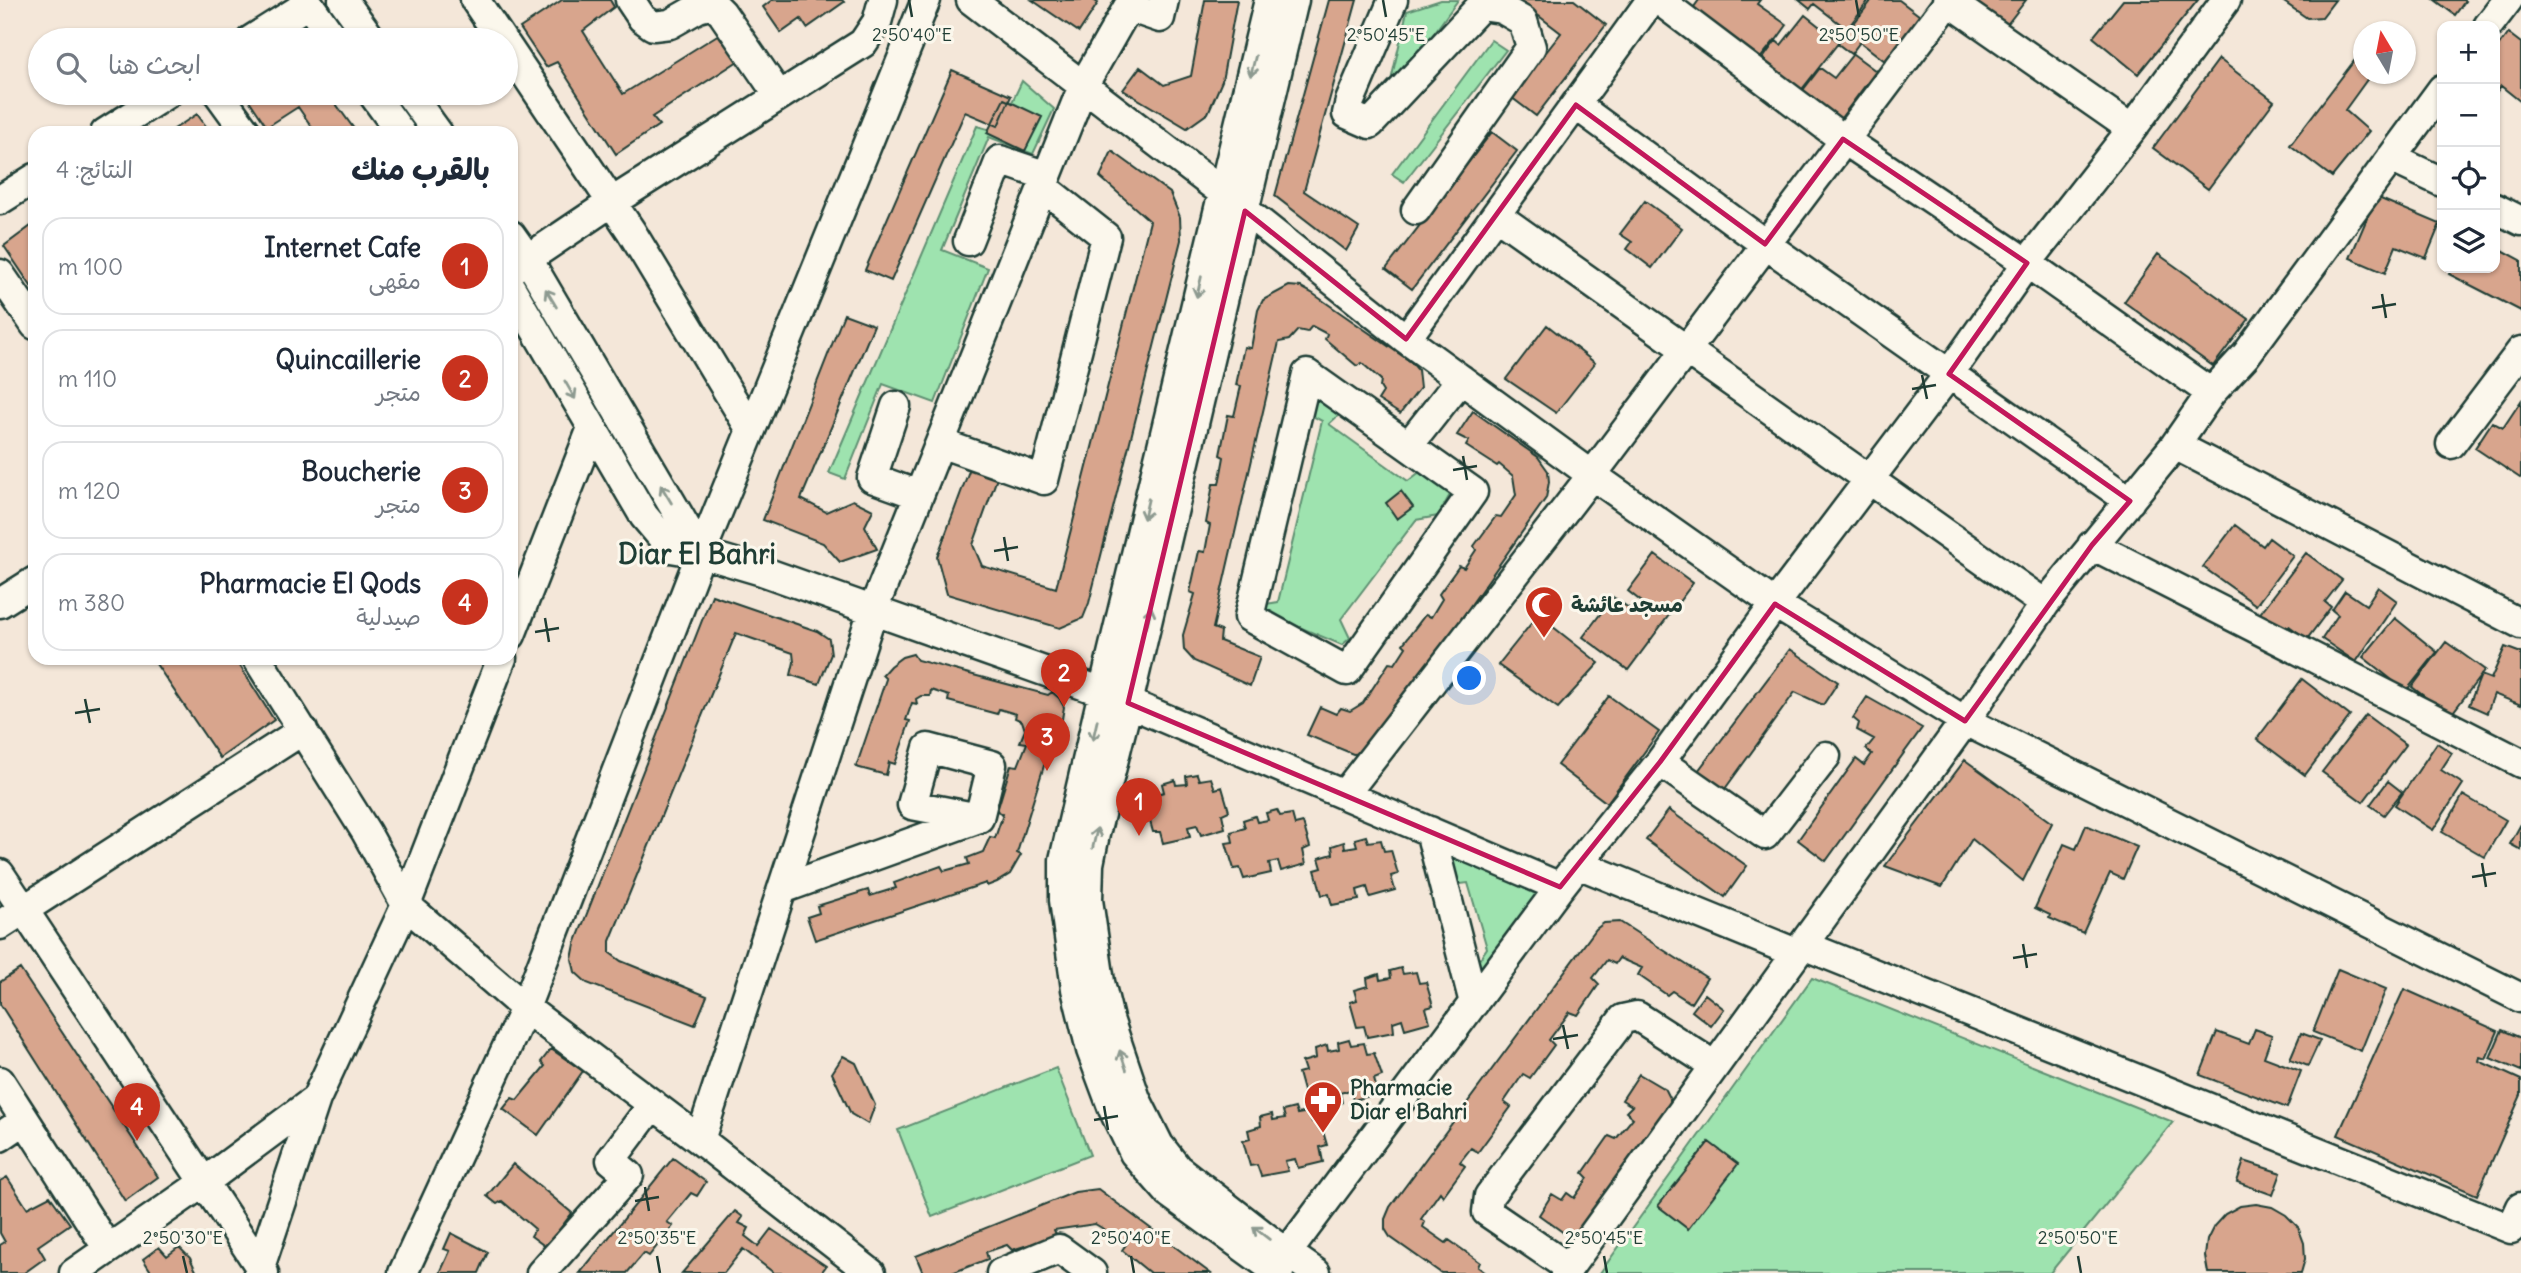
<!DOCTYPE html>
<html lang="ar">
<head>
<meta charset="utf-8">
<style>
  body { margin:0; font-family:Delius,"Playpen Sans Arabic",sans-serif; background:#f2f2f3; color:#1f2937; direction:rtl }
  .controls { position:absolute; right:21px; top:21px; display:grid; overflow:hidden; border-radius:14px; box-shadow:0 2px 5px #0004 }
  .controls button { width:63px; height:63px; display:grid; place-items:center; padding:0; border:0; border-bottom:2px solid #e0e1e3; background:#fff; color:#1f2937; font:35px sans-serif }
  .compass { position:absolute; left:2353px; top:21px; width:63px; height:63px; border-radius:50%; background:#fff; box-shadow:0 2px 5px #0004; rotate:350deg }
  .you { position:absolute; left:1470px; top:679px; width:24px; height:24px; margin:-18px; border:5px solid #fff; border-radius:50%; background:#1a73e8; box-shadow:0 0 0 10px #1a73e833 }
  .badge { display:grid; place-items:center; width:46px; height:46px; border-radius:50%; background:#c8321e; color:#fff; font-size:23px; font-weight:700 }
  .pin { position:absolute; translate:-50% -58px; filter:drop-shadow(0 2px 4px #0008) }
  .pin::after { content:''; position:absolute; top:37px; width:24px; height:21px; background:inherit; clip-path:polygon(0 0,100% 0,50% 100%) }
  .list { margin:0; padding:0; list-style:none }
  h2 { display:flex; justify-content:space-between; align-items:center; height:91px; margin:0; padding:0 28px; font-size:30px }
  h2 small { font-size:23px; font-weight:400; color:#747a83 }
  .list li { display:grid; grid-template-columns:46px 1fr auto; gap:21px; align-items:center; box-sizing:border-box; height:98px; margin:0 14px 14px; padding:0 14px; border:2px solid #e0e1e3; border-radius:21px }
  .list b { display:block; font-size:26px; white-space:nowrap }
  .list p { margin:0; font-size:23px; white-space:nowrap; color:#747a83 }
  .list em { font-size:23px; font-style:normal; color:#747a83 }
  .icon { flex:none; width:38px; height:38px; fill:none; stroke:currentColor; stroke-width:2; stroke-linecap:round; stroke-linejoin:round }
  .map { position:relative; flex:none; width:2521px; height:1273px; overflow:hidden; direction:ltr }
  .search { position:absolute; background:#fff; box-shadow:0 2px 5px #0004; left:28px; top:28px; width:490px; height:77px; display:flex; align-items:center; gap:18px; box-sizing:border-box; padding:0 24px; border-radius:38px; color:#747a83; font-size:26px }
  .panel { position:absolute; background:#fff; box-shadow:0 2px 5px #0004; left:28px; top:126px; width:490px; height:539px; border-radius:21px; direction:rtl }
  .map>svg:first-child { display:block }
  .green { fill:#9ee3af; stroke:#5e9072; stroke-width:2 }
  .building { fill:#d8a58d; stroke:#1f3d34; stroke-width:2 }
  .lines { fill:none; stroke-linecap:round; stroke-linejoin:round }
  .minor-casing { stroke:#1f3d34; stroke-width:33 }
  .minor { stroke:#fbf7ec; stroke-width:28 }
  .oneway { stroke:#8d9a90 }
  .marked { fill:none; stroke:#c2185b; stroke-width:5; stroke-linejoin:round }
  .ticks { fill:none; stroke:#1f3d34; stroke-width:2.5 }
  .labels { text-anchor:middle; stroke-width:6; stroke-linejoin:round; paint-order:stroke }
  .poi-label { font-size:21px; font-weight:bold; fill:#1f3d34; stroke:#fbf7ec; text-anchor:start }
  .district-label { font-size:28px; font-weight:bold; fill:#1f3d34; stroke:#fbf7ec }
  .ticks-label { font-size:18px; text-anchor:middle; fill:#1f3d34; stroke:#fbf7ec; stroke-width:6; stroke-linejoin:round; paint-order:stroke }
</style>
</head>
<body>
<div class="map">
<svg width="2521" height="1273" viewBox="0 0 2521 1273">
  <rect width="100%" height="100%" fill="#f4e7d9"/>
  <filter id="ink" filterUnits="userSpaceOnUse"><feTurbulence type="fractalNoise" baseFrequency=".0143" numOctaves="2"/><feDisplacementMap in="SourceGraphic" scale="14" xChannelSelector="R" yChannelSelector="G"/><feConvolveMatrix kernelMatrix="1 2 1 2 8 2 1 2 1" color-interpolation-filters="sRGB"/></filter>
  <g filter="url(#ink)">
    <path class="green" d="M1441,0H1458L1387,98L1407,11Z
      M1491,40L1506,50L1404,182L1392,174Z
      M1022,81L1054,109L1033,154L989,137L942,250L988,268L935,403L883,384L845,479L829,473L977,126L998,132Z
      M1312,394L1342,412L1329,424L1408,481L1421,471L1451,493L1438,516L1416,520L1341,619L1350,638L1342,645L1259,610L1260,605L1278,602L1322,421L1307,413Z
      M1454,855L1540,896L1483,981L1473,969L1487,948L1468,883L1453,885L1446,859Z
      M1812,978L2173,1122L2050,1273H1600Z
      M1056,1068L1090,1155L932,1217L898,1130Z"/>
    <path class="building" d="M562,0H610L614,7L583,31L623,94L719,34L738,61L652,117L659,125L616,154L557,62L546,67L520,28Z
      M772,0H842L844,2L807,28L801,19L781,33L763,7Z
      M1032,0H1093L1098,3L1079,32Z
      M1205,0H1237L1222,81L1208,113L1187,128L1123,90L1140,67L1164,85L1191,76Z
      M1329,0H1357L1304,191L1359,228L1346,251L1275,196Z
      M1518,0H1574L1606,25L1536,116L1511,97L1561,33Z
      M1699,0H1760L1757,4L1787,25L1759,64L1689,14Z
      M1799,0H1869L1847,29L1814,4L1810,9Z
      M1872,0H1899L1920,16L1885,61L1860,42L1851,54L1838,44Z
      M1968,0H2026L2002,31Z
      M2123,0H2198L2138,74L2093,37Z
      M2281,0H2335L2322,17L2307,18Z
      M2435,0H2463L2465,1L2455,15Z
      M1805,15L1839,42L1799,93L1758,61L1775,40L1781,45Z
      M2508,33L2521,43V102L2501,86L2495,94V51Z
      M2364,48V74H2371L2345,110L2369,131L2332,177L2290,145Z
      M1853,54L1876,71L1835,126L1797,98L1820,68L1834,78Z
      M2219,59L2274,101L2208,189L2153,148Z
      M952,70L1011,96L998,126L965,112L891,281L865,270Z
      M253,93H328L357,133H316L298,107L267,127L247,97Z
      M1004,99L1042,117L1025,151L987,133Z
      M197,114L211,133H168Z
      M1492,132L1517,151L1412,289L1386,269Z
      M1112,151L1170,193L1180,217L1181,240L1089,603L1083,618L1060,628L947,594L937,557L970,468L997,478L973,545L982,566L1056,588L1150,221L1100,177Z
      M2376,197L2440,224L2426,258L2396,246L2385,273L2350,258Z
      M1645,201L1682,228L1652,268L1627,249L1632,242L1620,234Z
      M35,223V292L4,246Z
      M2495,246L2521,260V311L2449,274L2453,268H2495Z
      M2158,254L2249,319L2213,366L2124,302Z
      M1289,286L1301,287L1312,293L1411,362L1418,370L1420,388L1400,414L1378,400L1383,392L1380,387L1381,380L1362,363L1357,366L1325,339L1327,334L1312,326L1307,332L1298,330L1289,340L1279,342L1213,628L1221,631L1220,641L1260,657L1250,686L1194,661L1184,650L1183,635L1195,594L1190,592L1199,551L1205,552L1210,525L1206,523L1213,484H1219L1224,457L1220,455L1228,415L1234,416L1241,386L1236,385L1244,347L1251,348L1258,310L1263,300Z
      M844,314L874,325L801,499L826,512L853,500L873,510L865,526L877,549L840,562L823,543L763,520Z
      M1547,325L1595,363L1556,413L1506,379Z
      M2521,401V477L2520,478L2475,448L2492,422L2503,428Z
      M1473,411L1538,457L1548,471L1549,482L1546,498L1372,746L1365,753L1353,754L1307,735L1320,707L1336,714L1341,708L1350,711L1363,703L1389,663L1395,664L1406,647L1403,644L1425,615L1431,617L1442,599L1439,594L1459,566L1464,568L1476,550L1474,546L1496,516L1501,517L1516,495L1513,476L1499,464L1497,466L1466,446L1469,441L1457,435Z
      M1401,491L1413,507L1397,519L1386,503Z
      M2235,525L2263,546L2269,538L2293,556L2256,605L2203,567Z
      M2306,553L2342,580L2325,602L2331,607L2307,639L2289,626L2280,639L2255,620Z
      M1655,555L1693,583L1628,670L1583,637L1613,597L1636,613L1643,603L1628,591Z
      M2378,587L2397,601L2356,662L2322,639L2338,615L2332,610L2345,591L2366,605Z
      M712,595L817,631L829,639L831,654L819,684L791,675L794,662L793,653L736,633L610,941V953L621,961L707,996L695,1025L587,983L575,972L572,959L575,944Z
      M1538,615L1599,663L1558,708L1498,665Z
      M2395,618L2437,652L2406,691L2363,657Z
      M2446,642L2485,670L2450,716L2412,687Z
      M2505,647L2521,653V705L2494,694L2487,713L2469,705L2481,675L2491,679Z
      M1790,649L1838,682L1823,705L1795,692L1722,793L1695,775Z
      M913,654L917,660L1048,695L1052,692L1059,698L1064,707L1060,731L1055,730L1017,853L1021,855L1010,874L997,882L987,886L986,883L815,940L807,917L819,913L817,906L868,890L870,896L896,888L894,883L941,866L944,871L969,864L967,858L983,852L990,837L995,838L1003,814L997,811L1011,765L1018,766L1027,743L1020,742L1025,730L1022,721L1015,718L1016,714L999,709L997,714L948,701L949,696L931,690L930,696H921L916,699L917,704L912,703L906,720L910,721L895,764L889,762L886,775L856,767L886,679L882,675L890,666L902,657Z
      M152,658H235L274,720L220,758Z
      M2302,679L2350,716L2305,775L2257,739Z
      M1609,696L1659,732L1607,803L1557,765Z
      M1867,697L1922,728L1826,861L1798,840L1856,759L1864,765L1872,754L1866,749L1874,739L1857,730L1859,723L1853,718Z
      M2366,715L2406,745L2363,802L2322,772Z
      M2437,743L2452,753L2441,770L2463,784L2433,830L2395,805Z
      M1965,760L2052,823L2023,881L1972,839L1942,887L1885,866Z
      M1197,774L1199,780L1211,778L1215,789L1222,787L1229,811L1222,814L1225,828L1201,835L1197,825L1188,827L1190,837L1163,843L1160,832H1153L1146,807L1153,806L1150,796L1164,792L1162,784L1175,780L1176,785L1187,784L1186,776Z
      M2388,781L2402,792L2384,815L2370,805Z
      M2463,795L2506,820L2485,857L2442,832Z
      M1277,810L1280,816L1292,814L1295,825L1303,823L1310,847L1303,850L1306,864L1281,871L1278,861L1269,863L1271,873L1244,879L1240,868L1234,869L1226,843L1233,842L1231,832L1245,828L1243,820L1255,816L1257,822L1268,820L1266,813Z
      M1669,810L1747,866L1725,897L1646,840Z
      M2521,824V850L2510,844Z
      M2086,825L2137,847L2123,879L2110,873L2083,933L2049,918L2050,915L2035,908L2064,844L2076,849Z
      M1366,836L1368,842L1381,840L1384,851L1391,850L1398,874L1391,876L1395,890L1370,897L1367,887L1357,890L1359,900L1332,905L1329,894L1322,895L1315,870L1322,868L1319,858L1333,854L1332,846L1344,842L1345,848L1357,846L1355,839Z
      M1620,922L1707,978L1691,1003L1672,991L1667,995L1638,975L1642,968L1619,958L1615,964L1607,960L1593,978L1599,984L1578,1015L1570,1012L1549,1040L1554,1045L1530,1078L1523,1074L1504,1102L1511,1107L1478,1152L1471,1148L1460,1162L1465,1166L1443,1196L1440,1192L1421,1219L1425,1222L1423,1227L1446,1243L1449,1240L1480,1262L1478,1267L1486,1273H1441L1390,1237L1385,1229V1219L1390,1207L1596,929L1604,923Z
      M1401,968L1403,974L1416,972L1419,983L1426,982L1433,1006L1426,1008L1430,1022L1405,1029L1402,1019L1393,1022L1394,1032L1367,1037L1364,1026L1357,1027L1350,1002L1357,1000L1354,990L1368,986L1367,978L1379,974L1380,980L1391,978L1390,971Z
      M20,969L158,1177L125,1201L0,1004V982Z
      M2338,969L2386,989L2361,1051L2313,1032Z
      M2404,989L2498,1031L2486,1059L2480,1057L2479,1061L2521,1080V1095L2477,1195L2338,1135Z
      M1705,994L1724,1009L1711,1026L1692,1011Z
      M2255,1029L2272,1035L2264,1057L2301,1071L2287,1108L2200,1075L2217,1032L2249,1044Z
      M2502,1030L2521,1038V1071L2490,1058Z
      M2301,1033L2320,1040L2308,1066L2290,1059Z
      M1349,1039L1351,1045L1364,1043L1367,1054L1374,1053L1382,1076L1374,1079L1378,1094L1353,1100L1350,1090L1340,1093L1342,1103L1315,1108L1312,1097L1305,1098L1298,1073L1305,1071L1302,1062L1316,1058L1315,1049L1327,1045L1328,1051L1339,1049L1338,1042Z
      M551,1049L583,1071L538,1135L503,1109L512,1098L517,1100L545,1066L541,1062Z
      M843,1056L856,1063L875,1105L868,1124L851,1114L832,1073Z
      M1639,1074L1666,1090L1670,1098V1113L1577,1234L1564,1233L1539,1215L1552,1194L1562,1200L1567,1193L1574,1198L1588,1178L1583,1173L1609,1136L1616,1139L1633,1118L1626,1112L1632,1106L1622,1100Z
      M1295,1108L1297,1114L1309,1112L1312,1122L1320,1121L1327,1145L1320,1147L1323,1162L1298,1168L1295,1159L1285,1161L1288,1171L1261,1176L1257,1165L1250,1166L1243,1141L1250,1139L1248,1130L1261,1126L1260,1117L1272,1114L1273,1120L1285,1118L1283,1111Z
      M1709,1142L1738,1164L1688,1229L1658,1206Z
      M673,1158L706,1182L697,1196L691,1193L667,1222L673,1226L649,1256L644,1253L627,1273H580Z
      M2244,1161L2281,1173L2273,1195L2237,1182Z
      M513,1164L572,1213L546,1247L531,1236L535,1229L502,1201L497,1204L487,1196Z
      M7,1177L27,1208L50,1196L70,1224L38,1246L45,1258L24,1273H0V1245L5,1242L0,1233V1181Z
      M1098,1189L1210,1273H1150L1122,1250L1127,1243L1095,1224L1054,1230L1057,1236L1012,1250L1007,1245L986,1252L988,1259L952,1273H923L916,1256L1075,1192Z
      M2256,1204L2272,1207L2286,1215L2298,1227L2304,1243L2305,1259L2301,1273H2208L2205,1256L2207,1240L2214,1226L2225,1214L2240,1206Z
      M735,1211L743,1217L739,1223L749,1228L745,1236L758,1246L771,1229L826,1266L821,1273H774L743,1249L724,1273H682Z
      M451,1233L488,1252L479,1273H440L450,1251L444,1249Z
      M159,1247L167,1256L179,1247L190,1258L197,1273H152L143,1259Z"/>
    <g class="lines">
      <g class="minor-casing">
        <path id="minor" d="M306,0L334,40
          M343,0L372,40
          M475,0L502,40
          M630,0L642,18L653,26L670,24L698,8L713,4L722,13L779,96
          M971,0L1222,192L1406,339L1592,475L1775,604L1965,721L2521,998
          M1269,0L1103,692L1064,860V900L1076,989L1091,1050L1113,1109L1134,1153L1170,1194L1279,1273
          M1294,0L1128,703L1095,834L1089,864L1088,900L1100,982L1109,1019L1136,1099L1159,1145L1177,1168L1272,1242L1316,1273
          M1393,0L1350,101L1347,114L1370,124L1481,6L1502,9L1523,21L1531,47L1416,210
          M1659,0L1843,139L2027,263L2211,393
          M1947,0L2132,129
          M2488,26L2508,0
          M251,40L308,4
          M506,45L631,231L751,430
          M218,93L247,133
          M372,93L401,133
          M409,93L438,133
          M1576,105L1765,244L2130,501
          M105,133L168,93
          M2391,158L2442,182
          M0,200L35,178
          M2495,208L2521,221
          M1496,215L2045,604
          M511,235L528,259L701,553
          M968,241L1000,160L1047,176
          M511,270L612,202L863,43L877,22L883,0
          M0,274L35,325
          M511,288L644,516L671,548L701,553L762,571L1103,692L1560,887L1578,864L1796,953
          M1406,339L1651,0
          M1307,374L1473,492L1347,671L1249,617Z
          M896,406L872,478L919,495
          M940,443L1044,480L1106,237L1043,187
          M2451,444L2521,351
          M1409,445L1461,379
          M2175,445L2521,624
          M2092,545L2521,763
          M0,603L35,581
          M511,635L592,428
          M257,658L366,832L406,905L525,1008L700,1140L871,1273
          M1660,762L1765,835L1826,756
          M1344,795L1592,475L1950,0
          M1430,831L1474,1003
          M1578,864L1660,762L1775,604L1949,374L2027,263L2132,129L2226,0
          M0,874L264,1273
          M782,889L979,818L992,765L928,748L912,805L979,818
          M0,925L303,730
          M1803,945L2511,1229L2521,1207
          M0,1081L108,1249
          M316,1099L406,905L502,658
          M0,1137L25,1120
          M700,1140L873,610L1083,86L1128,7L1160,18L1164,0
          M1569,1268L1487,1212L1489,1196L1623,1019L1637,1016L1715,1066
          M1275,1269L1560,887
          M74,1273L203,1183L316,1099L258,1273
          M403,1273L525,1008L701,553L926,0
          M541,1273L629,1175L611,1160L653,1104
          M1001,1273L1059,1249L1092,1273
          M1565,1273L1965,721L2045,604L2175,445L2211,393L2246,355L2442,89"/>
      </g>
      <use href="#minor" class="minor"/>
    </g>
    <defs><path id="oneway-shaft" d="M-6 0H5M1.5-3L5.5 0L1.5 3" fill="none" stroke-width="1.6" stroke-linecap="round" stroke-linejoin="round" transform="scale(1.75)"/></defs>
    <g class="oneway">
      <use href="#oneway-shaft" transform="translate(1253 66) rotate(104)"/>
      <use href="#oneway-shaft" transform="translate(1199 287) rotate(103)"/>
      <use href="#oneway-shaft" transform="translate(551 298) rotate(-121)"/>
      <use href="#oneway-shaft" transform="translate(570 390) rotate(60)"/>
      <use href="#oneway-shaft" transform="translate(666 494) rotate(-121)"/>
      <use href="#oneway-shaft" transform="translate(1146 509) rotate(103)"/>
      <use href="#oneway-shaft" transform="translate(1149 617) rotate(-77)"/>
      <use href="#oneway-shaft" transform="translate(1095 730) rotate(103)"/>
      <use href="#oneway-shaft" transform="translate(1095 838) rotate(-77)"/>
      <use href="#oneway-shaft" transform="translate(1123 1060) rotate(-109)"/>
      <use href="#oneway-shaft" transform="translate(1261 1233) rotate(-142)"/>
    </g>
  </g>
  <path class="marked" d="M1576,105L1765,244L1843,139L2027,263L1949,374L2130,501L2092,545L1965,721L1775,604L1660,762L1560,887L1128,703L1245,211L1406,339Z"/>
  <path class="ticks" d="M909,0L912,17M1383,0L1386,17M1856,0L1859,17M2382,294L2386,318M2372,308L2396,304M1922,375L1927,399M1912,389L1936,385M1463,456L1467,480M1453,470L1477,466M1004,537L1008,561M994,551L1018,547M545,618L549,642M535,632L559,628M85,699L90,723M75,713L100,709M2482,863L2486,887M2472,877L2496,873M2023,944L2027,968M2013,958L2037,954M1563,1025L1568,1049M1553,1039L1578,1035M1104,1106L1108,1130M1094,1120L1118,1116M645,1187L649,1211M635,1201L659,1197M183,1256L187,1273M657,1256L660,1273M1131,1256L1134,1273M1604,1256L1607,1273M2078,1256L2081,1273"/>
  <defs>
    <g id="mosque-pin" transform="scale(2.0125)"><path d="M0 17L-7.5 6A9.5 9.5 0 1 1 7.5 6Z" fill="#c8321e" stroke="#fbf7ec"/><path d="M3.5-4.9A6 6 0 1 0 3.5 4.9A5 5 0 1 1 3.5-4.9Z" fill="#fff"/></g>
    <g id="pharmacy-pin" transform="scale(2.0125)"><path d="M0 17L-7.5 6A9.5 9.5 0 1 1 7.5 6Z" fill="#c8321e" stroke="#fbf7ec"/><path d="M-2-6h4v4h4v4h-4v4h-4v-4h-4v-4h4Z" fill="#fff"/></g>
  </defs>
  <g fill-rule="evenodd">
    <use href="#mosque-pin" x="1544" y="605"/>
    <use href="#pharmacy-pin" x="1323" y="1100"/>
  </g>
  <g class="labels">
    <g class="poi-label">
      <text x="1571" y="612">مسجد عائشة</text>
      <text x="1350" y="1095">Pharmacie<tspan x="1350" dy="24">Diar el Bahri</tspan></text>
    </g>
    <g class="district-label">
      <text x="697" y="564">Diar El Bahri</text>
    </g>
  </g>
  <g class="ticks-label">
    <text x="912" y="41">2°50'40"E</text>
    <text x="1386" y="41">2°50'45"E</text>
    <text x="1859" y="41">2°50'50"E</text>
    <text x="183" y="1244">2°50'30"E</text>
    <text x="657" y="1244">2°50'35"E</text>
    <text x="1131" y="1244">2°50'40"E</text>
    <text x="1604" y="1244">2°50'45"E</text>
    <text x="2078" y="1244">2°50'50"E</text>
  </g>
</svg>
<div class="controls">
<button>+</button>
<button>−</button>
<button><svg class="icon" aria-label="locate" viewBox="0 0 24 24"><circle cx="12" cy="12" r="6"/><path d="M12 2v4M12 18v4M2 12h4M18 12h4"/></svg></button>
<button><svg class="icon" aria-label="layers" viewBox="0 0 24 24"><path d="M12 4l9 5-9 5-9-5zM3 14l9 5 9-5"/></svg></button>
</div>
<svg class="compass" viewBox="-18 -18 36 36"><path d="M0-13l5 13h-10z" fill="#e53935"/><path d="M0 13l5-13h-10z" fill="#747a83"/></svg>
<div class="you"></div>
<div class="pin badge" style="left:1139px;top:836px">1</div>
<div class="pin badge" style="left:1064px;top:707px">2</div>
<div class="pin badge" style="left:1047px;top:771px">3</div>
<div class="pin badge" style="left:137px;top:1141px">4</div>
<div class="search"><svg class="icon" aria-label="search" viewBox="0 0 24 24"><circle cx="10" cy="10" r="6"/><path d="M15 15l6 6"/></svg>ابحث هنا</div>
<section class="panel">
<h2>بالقرب منك<small>النتائج: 4</small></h2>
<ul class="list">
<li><span class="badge">1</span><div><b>Internet Cafe</b><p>مقهى</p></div><em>100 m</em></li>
<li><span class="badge">2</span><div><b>Quincaillerie</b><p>متجر</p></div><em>110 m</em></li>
<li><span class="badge">3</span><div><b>Boucherie</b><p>متجر</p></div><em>120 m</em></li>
<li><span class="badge">4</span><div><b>Pharmacie El Qods</b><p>صيدلية</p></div><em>380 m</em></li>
</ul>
</section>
</div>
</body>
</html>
